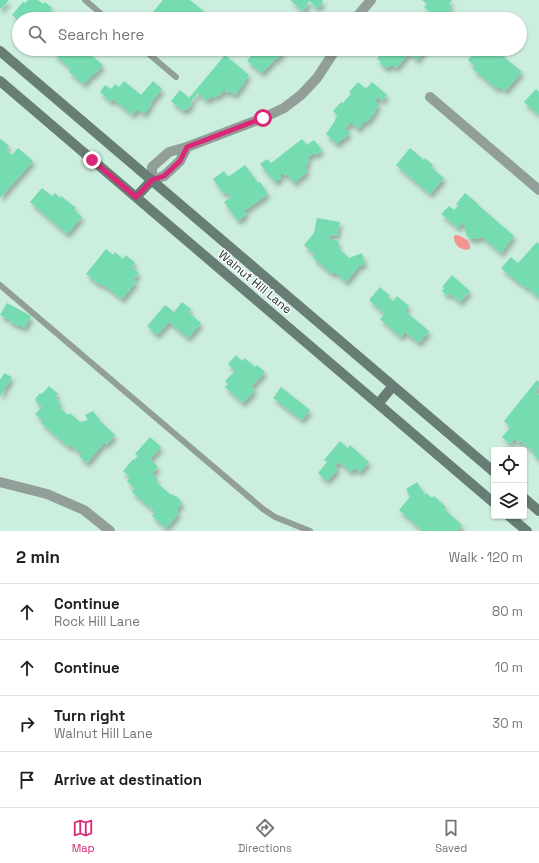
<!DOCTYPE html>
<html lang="en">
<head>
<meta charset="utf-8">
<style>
  body { margin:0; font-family:"Space Grotesk",sans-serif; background:#f2f2f2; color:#202124 }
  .controls { position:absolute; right:12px; bottom:12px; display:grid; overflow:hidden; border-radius:4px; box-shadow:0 1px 3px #0004 }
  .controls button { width:36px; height:36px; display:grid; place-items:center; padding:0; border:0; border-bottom:1px solid #e0e0e0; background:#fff; color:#202124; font:20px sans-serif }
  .stop { position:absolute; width:12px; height:12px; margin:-9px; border:3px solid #db2777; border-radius:50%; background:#fff }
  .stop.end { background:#db2777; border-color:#fff; box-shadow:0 1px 4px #0008 }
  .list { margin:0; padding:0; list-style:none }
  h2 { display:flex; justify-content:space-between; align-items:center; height:52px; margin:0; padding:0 16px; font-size:17px }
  h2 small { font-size:13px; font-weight:400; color:#757577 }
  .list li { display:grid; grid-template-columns:26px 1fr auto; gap:12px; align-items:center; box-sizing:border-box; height:56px; padding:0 16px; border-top:1px solid #e0e0e0 }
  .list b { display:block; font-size:15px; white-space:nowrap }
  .list p { margin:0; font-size:13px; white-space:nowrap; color:#757577 }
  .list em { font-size:13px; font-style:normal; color:#757577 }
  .icon { flex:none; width:22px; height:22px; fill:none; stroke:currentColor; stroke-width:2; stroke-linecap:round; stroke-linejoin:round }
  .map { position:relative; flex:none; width:539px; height:531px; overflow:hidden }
  .search { position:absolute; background:#fff; box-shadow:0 1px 3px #0004; left:12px; right:12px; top:12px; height:44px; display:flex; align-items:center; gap:10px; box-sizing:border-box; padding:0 14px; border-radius:22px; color:#757577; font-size:15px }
  .sheet { height:276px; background:#fff }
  nav { display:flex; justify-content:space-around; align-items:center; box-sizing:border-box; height:56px; border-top:1px solid #e0e0e0; background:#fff; font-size:11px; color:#757577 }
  nav a { display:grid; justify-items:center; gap:2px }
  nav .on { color:#db2777 }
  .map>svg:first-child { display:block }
  .water { fill:#f39491 }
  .building { fill:#74dbb0; filter:url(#shadow) }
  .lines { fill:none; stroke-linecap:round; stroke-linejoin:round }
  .service { stroke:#919f98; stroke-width:6 }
  .minor { stroke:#919f98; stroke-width:10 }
  .secondary { stroke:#687d73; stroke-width:10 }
  .route { stroke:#db2777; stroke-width:5 }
  .labels { text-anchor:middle; stroke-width:3; stroke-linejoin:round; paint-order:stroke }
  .street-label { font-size:12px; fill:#1c2923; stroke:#fff }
</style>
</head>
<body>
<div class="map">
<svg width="539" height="531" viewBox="0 0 539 531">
  <defs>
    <filter id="shadow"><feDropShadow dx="2.5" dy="4.5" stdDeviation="2" flood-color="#0004"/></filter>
  </defs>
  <rect width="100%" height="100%" fill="#cceede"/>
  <path class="water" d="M456,235C463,236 471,241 470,249C461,252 453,244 454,236Z"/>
  <path class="building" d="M0,0H9L1,9L0,8Z
    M28,0H38L43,4L45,2L52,8L50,10L56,15L54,17L56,19H19V21L12,15L23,2L25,3Z
    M163,0H190L212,18L211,19H178L181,15L176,11L168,19H147Z
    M290,0H322L323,1L322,2L323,3L319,7H318L317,8L309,1L307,5H308L303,11Z
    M422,0H452L449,4L451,6L449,9L454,13L449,19H438L424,7L427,4Z
    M402,15L407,19H399Z
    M58,49H73L76,52L78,49H84L103,65L94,75L93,74L84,84L69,72L71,69L54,54Z
    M253,49H284L281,52L282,54L277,59L276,58L262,73L247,61L255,51Z
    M384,49H426L417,60L409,53L396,68L391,65L388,68L387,67L386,68L380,64L381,62L377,59Z
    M477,49H503L499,53L522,72L505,91L499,86L497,89L473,69L475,66L468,60Z
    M225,55L249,75L244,81L245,82L235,95L229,91L227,93L224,90L219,96L218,94L215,98L212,96L207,101L198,93L190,103L192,104L187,110L185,109L183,111L171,101L180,90L189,98Z
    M124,81L141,95L153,81L162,89L150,104L151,105L144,114L137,109L133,115L113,99L111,102L100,92L105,85L111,89L115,84L119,87Z
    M358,82L365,88L366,87L367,88L372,82L387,95L382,101L378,97L375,101L379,105L375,110L376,111L367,122L365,121L358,129L351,122L345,129L349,132V134L345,138L342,139L337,144L326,134L335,121L336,117L338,116L333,111L341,102L343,103L351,94L349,92Z
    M536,89L539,92V115L524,102Z
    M1,139L9,146L6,150L12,155L18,148L33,161L0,198V140Z
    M302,139L307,145L314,140L322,150L316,155L314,153L307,158L309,161L307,163L308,164L305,167L308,171L294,183L287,174L285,176L282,173L281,174V178L275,182L260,164L267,159L271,163Z
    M410,148L424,160L425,158L433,165L431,167L444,178L430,194L396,165Z
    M245,165L258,183L260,182L268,194L244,211L247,214L238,221L224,202L231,197L227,192L224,194L213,179L224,171L228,177Z
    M42,188L52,196L55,193L60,198L61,196L76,208L74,210L82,217L67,234L30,202Z
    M465,193L477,203V204L514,236L501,253L482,237L475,239H471L468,237L465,231V226L462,223L458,228L441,214L449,206L454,210L458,206L456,204Z
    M317,218L340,222L337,236L330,235L329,241L330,242L333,239L337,240L339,244L337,247L349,258L362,253L365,264L359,266L346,282L335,272L332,274L313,258L315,255L304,245L314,233Z
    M537,242L539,244V298L527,287L526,288L519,282V283L501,268L511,257L518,263Z
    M106,249L113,255L115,252L123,259L126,255L135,263L132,267L139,273L133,280L136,282L122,299L104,285L103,286L99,283L98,284L86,274Z
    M452,275L470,291L460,302L449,293L447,296L442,291L444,288L442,287Z
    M380,287L390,296L388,297L393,301L397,296L409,306L405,311L429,331L419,343L405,332L401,337L380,319L385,314L369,300Z
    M182,302L191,309L188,312L201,323L188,338L169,322L157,335L147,326L165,305L174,312Z
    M7,303L31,316L25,328L19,325L18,326L9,321L10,320L0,315Z
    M236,355L242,361L245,358L255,367L257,365L265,372L251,387L255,390L243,403L225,387L228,384L225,381L235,371L228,364Z
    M4,373L12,377L0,397V378L1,379Z
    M537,380L539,382V387L535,392L539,395V460L534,455L535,453L521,441L519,443L514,439L510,444L502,437L511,427L504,421Z
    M49,386L58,394L55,398L61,403L58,406L68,415L70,413L80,422L88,420L85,415L93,411L102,423L115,435L106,445L104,443L87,463L79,456L82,452L80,450L79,452L71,445L69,447L41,423L43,421L35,414L42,407L35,401L37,400L35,399L40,393L42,394Z
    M281,387L310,410L302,420L273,398Z
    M150,437L161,447L150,459L158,467L152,474L158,479L156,482L171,495L172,494L176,497L177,496L182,503L176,510L179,513L166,528L152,516L155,512L132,492L135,488L127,481L130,477L123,471L133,459L134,460L138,456L135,454Z
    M340,441L348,448L350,445L369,462L360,472L355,468L351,472L339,462L335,466L338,469L327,481L318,473L327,462L324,460Z
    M417,482L425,495L426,493L432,498L434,496L446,507L444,509L462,525L457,531H423L399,510L410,497L406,489Z"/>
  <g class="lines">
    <path class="service" d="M85,0L107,19
      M143,49L176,77
      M0,285L263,509L275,517L310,531"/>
    <path class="minor" d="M355,19L371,0
      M430,97L539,190
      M187,147L180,161L164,176L152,180V167L169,152L187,147L263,118L284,108L301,95L317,78L336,49
      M0,482L47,494L84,510L110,531"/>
    <path class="secondary" d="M0,51L494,472
      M0,81L494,503
      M136,197L152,180
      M378,404L393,386
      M524,498L539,511
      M509,516L527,531"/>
  </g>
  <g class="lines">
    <path class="route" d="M92,160L136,197L152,180L164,176L180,161L187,147L263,118"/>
  </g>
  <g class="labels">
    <g class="street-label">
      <text transform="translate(255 282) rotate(40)" y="4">Walnut Hill Lane</text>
    </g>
  </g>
</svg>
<div class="controls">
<button><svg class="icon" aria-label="locate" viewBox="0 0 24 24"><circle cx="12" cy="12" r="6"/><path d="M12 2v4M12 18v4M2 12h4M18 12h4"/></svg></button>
<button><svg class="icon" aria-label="layers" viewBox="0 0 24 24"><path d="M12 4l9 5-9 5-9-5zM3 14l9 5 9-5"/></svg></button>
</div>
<div class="stop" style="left:263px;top:118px"></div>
<div class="stop end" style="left:92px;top:160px"></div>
<div class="search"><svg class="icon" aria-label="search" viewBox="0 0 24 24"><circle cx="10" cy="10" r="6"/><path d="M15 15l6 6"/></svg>Search here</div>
</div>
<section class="sheet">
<h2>2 min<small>Walk · 120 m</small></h2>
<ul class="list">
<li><svg class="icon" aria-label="ahead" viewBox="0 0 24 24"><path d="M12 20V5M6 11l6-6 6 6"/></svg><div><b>Continue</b><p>Rock Hill Lane</p></div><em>80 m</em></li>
<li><svg class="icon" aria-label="ahead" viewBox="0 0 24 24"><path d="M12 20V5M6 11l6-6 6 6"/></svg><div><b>Continue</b></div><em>10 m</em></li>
<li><svg class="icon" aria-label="right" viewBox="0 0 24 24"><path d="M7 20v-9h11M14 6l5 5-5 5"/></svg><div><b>Turn right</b><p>Walnut Hill Lane</p></div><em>30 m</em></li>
<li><svg class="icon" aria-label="arrive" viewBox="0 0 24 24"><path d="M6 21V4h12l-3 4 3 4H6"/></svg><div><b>Arrive at destination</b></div></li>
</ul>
</section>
<nav>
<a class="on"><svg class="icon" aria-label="map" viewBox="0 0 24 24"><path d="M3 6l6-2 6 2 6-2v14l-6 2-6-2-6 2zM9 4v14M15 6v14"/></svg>Map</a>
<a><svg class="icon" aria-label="directions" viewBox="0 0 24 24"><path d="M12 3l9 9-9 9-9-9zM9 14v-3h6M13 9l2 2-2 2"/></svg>Directions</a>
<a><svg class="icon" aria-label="saved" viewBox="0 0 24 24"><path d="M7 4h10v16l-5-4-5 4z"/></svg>Saved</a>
</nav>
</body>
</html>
